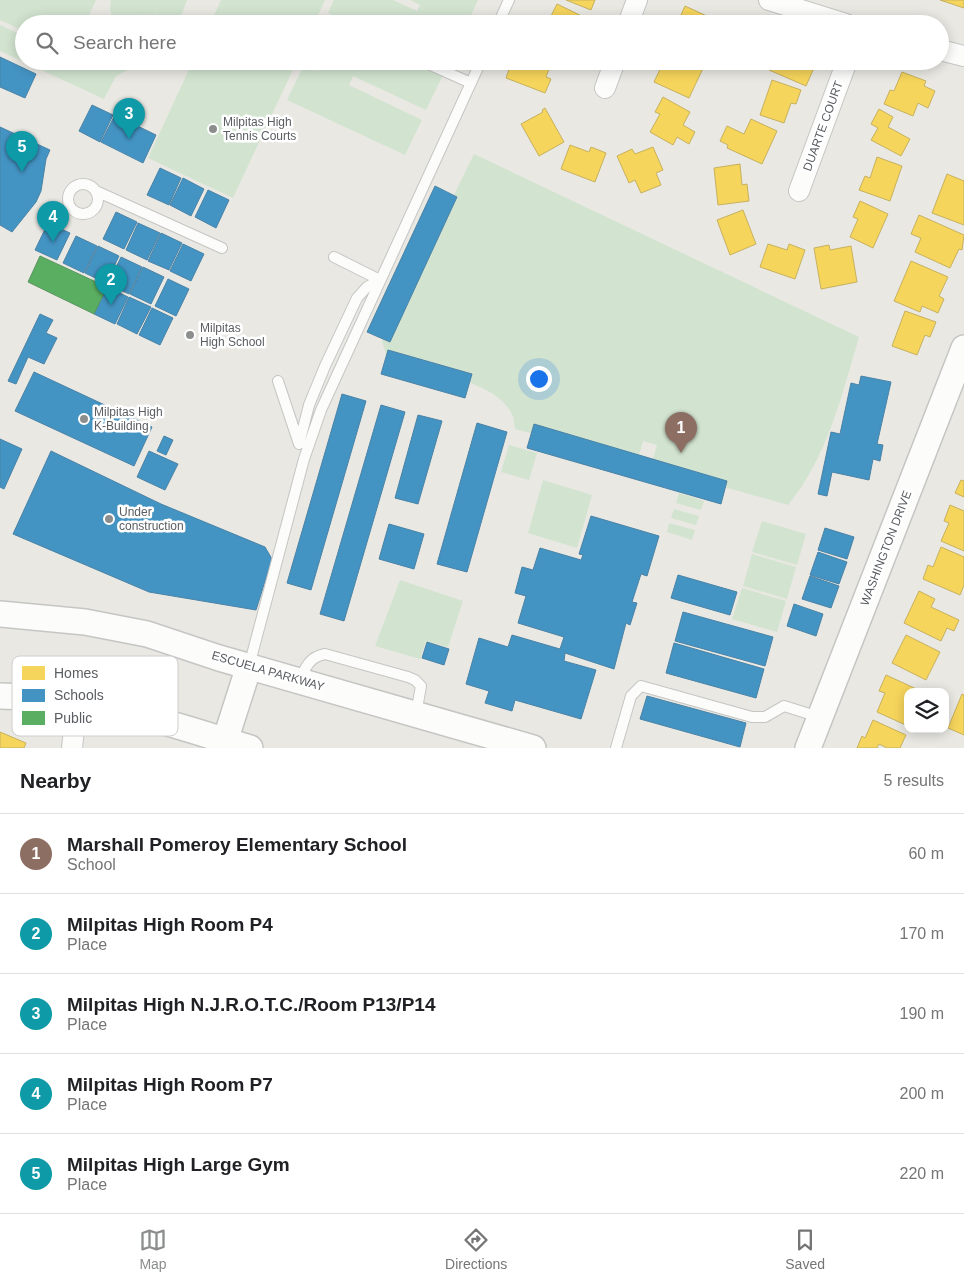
<!DOCTYPE html>
<html lang="en">
<head>
<meta charset="utf-8">
<style>
  body { margin:0; font-family:Helvetica,sans-serif; background:#f6f6f6; color:#202124 }
  .controls { position:absolute; right:15px; bottom:15px; display:grid; overflow:hidden; border-radius:10px; box-shadow:0 2px 12px #0003 }
  .controls button { width:45px; height:45px; display:grid; place-items:center; padding:0; border:0; border-bottom:1px solid #e0e0e0; background:#fff; color:#202124; font:25px sans-serif }
  .you { position:absolute; left:538px; top:378px; width:18px; height:18px; margin:-12px; border:4px solid #fff; border-radius:50%; background:#1a73e8; box-shadow:0 0 0 8px #1a73e833 }
  .badge { display:grid; place-items:center; width:32px; height:32px; border-radius:50%; background:#8c8e8e; color:#fff; font-size:16px; font-weight:700 }
  .pin { position:absolute; translate:-50% -41px; filter:drop-shadow(0 1px 2px #0008) }
  .pin::after { content:''; position:absolute; top:26px; width:18px; height:15px; background:inherit; clip-path:polygon(0 0,100% 0,50% 100%) }
  .list { margin:0; padding:0; list-style:none }
  h2 { display:flex; justify-content:space-between; align-items:center; height:65px; margin:0; padding:0 20px; font-size:21px }
  h2 small { font-size:16px; font-weight:400; color:#757577 }
  .list li { display:grid; grid-template-columns:32px 1fr auto; gap:15px; align-items:center; box-sizing:border-box; height:80px; padding:0 20px; border-top:1px solid #e0e0e0 }
  .list b { display:block; font-size:19px; white-space:nowrap }
  .list p { margin:0; font-size:16px; white-space:nowrap; color:#757577 }
  .list em { font-size:16px; font-style:normal; color:#757577 }
  .icon { flex:none; width:28px; height:28px; fill:none; stroke:currentColor; stroke-width:2; stroke-linecap:round; stroke-linejoin:round }
  .map { position:relative; flex:none; width:964px; height:748px; overflow:hidden }
  .search { position:absolute; background:#fff; box-shadow:0 2px 12px #0003; left:15px; right:15px; top:15px; height:55px; display:flex; align-items:center; gap:12px; box-sizing:border-box; padding:0 18px; border-radius:28px; color:#757577; font-size:19px }
  .sheet { height:465px; background:#fff }
  nav { display:flex; justify-content:space-around; align-items:center; box-sizing:border-box; height:70px; border-top:1px solid #e0e0e0; background:#fff; font-size:14px; color:#757577 }
  nav a { display:grid; justify-items:center; gap:2px }
  nav .on { color:#8c8e8e }
  .map>svg:first-child { display:block }
  .green { fill:#d2e4d0 }
  .homes { fill:#f6d55c; stroke:#c7b15e }
  .schools { fill:#4393c3; stroke:#4a83a6 }
  .public { fill:#5aae61; stroke:#5a9661 }
  .lines { fill:none; stroke-linecap:round; stroke-linejoin:round }
  .service-casing { stroke:#c5c5c4; stroke-width:12 }
  .minor-casing { stroke:#c5c5c4; stroke-width:22 }
  .tertiary-casing { stroke:#c5c5c4; stroke-width:28 }
  .service { stroke:#fcfcfb; stroke-width:10 }
  .minor { stroke:#fcfcfb; stroke-width:20 }
  .tertiary { stroke:#fcfcfb; stroke-width:25 }
  .poi-dot { fill:#8c8e8e; stroke:#fff; stroke-width:2 }
  .labels { text-anchor:middle; stroke-width:5; stroke-linejoin:round; paint-order:stroke }
  .poi-label { font-size:12px; fill:#5a5d61; stroke:#fff; text-anchor:start }
  .street-label { font-size:12px; fill:#5a5d61; stroke:#fff }
  .key { fill:#fff; stroke:#ceced0; stroke-width:1 }
  .key-label { font-size:14px; fill:#5a5d61 }
</style>
</head>
<body>
<div class="map">
<svg width="964" height="748" viewBox="0 0 964 748">
  <rect width="100%" height="100%" fill="#e9e8e3"/>
  <path class="green" d="M0,0H96L85,24H24V31L0,20Z
    M111,0H187L178,24H151L161,2L153,18L144,14L136,24H114L110,9Z
    M221,0H325L314,24H210Z
    M334,0H393L417,11L420,5L410,0H478L467,24L451,19L449,24H340L342,19L328,13Z
    M0,25L24,36V61H145L116,76L104,99L0,51Z
    M193,61H297L233,198L148,158Z
    M321,61H432L443,75L426,110L353,76L349,85L422,120L405,155L287,100L304,65L317,71Z
    M474,154L859,337C842,395 827,458 788,505L651,466L657,445L643,441L637,462L515,429C514,424 514,418 512,414C494,378 425,372 389,363L382,341Z
    M509,445L537,453L529,480L501,472Z
    M543,480L592,495L577,548L528,533Z
    M679,493L704,501L701,510L676,503Z
    M674,509L699,516L696,525L671,518Z
    M762,521L806,534L797,565L752,552Z
    M669,523L695,530L692,540L667,532Z
    M752,554L796,567L787,599L743,586Z
    M400,580L463,601L448,647L426,641L420,659L375,646Z
    M742,588L786,601L777,632L732,619Z"/>
  <path class="homes" d="M566,0H595L591,10Z
    M940,0H964V8Z
    M557,4L592,21L590,24H547Z
    M685,6L709,17L706,24H677Z
    M512,61H552L546,77L551,79L545,93L506,78Z
    M658,61H699L705,64L689,98L654,82L663,63Z
    M773,61H809L807,67L813,70L806,86L769,70Z
    M902,72L926,81L924,86L935,91L928,108L918,103L913,116L884,104L890,90L894,91Z
    M772,80L801,90L796,104L791,103L784,123L760,115Z
    M663,97L690,112L683,125L695,132L689,144L677,137L673,145L650,132L660,114L655,112Z
    M545,108L564,142L539,156L521,124L543,112L542,110Z
    M879,109L893,117L888,127L910,139L901,156L871,140L878,128L871,124Z
    M751,119L777,131L762,164L727,148L728,145L720,141L727,126L744,134Z
    M570,145L589,152L591,147L606,153L595,182L561,169Z
    M653,147L663,170L656,173L661,185L641,193L635,180L629,183L617,156L632,149L635,154Z
    M877,157L902,166L890,201L859,190L865,176L870,178Z
    M740,164L742,185L747,184L749,201L718,205L714,168Z
    M947,174L964,181V225L932,213Z
    M860,201L888,214L873,248L850,237L858,219L853,217Z
    M743,210L756,244L730,255L717,220Z
    M919,215L964,235L962,250L959,249L950,268L915,252L921,238L911,234Z
    M768,244L787,250L789,244L805,250L795,279L760,267Z
    M829,245L830,250L851,246L857,282L821,289L814,248Z
    M911,261L948,277L939,296L944,299L938,313L922,306L920,312L894,301Z
    M905,311L936,322L930,337L925,335L917,355L892,346Z
    M961,480L964,481V497L955,493Z
    M950,505L964,511V551L941,541L949,523L944,521Z
    M941,547L964,557V585L960,595L923,579L928,565L933,567Z
    M919,591L935,599L931,607L959,620L954,631L947,628L941,641L904,623Z
    M906,635L940,652L926,680L892,663Z
    M886,675L923,692H908V726L877,712L885,693L879,691Z
    M962,694L964,695V735L948,728Z
    M873,720L906,735L900,748H887L879,744L877,748H857L862,736L865,738Z
    M0,732L26,743L24,748H0Z"/>
  <path class="schools" d="M0,57L36,74L25,98L0,87Z
    M92,105L113,115L100,142L79,131Z
    M115,115L156,135L143,163L101,142Z
    M0,127L50,150L46,159L41,191L36,202L12,232L0,225Z
    M160,168L181,178L169,205L147,195Z
    M183,178L204,189L191,216L170,205Z
    M435,186L457,197L390,342L367,332Z
    M208,190L229,200L216,228L195,217Z
    M116,212L137,222L124,249L103,239Z
    M48,223L70,233L57,260L35,250Z
    M138,223L160,233L147,260L126,250Z
    M161,233L182,243L169,270L148,261Z
    M76,236L97,246L84,273L63,263Z
    M183,244L204,254L191,281L170,271Z
    M98,246L119,256L106,283L85,273Z
    M121,257L142,267L129,294L108,284Z
    M143,267L164,277L151,304L130,294Z
    M168,279L189,289L176,316L155,306Z
    M107,287L128,297L115,324L94,314Z
    M129,297L151,307L137,334L117,324Z
    M152,308L173,318L160,345L139,335Z
    M40,314L53,320L46,333L57,338L44,364L28,357L16,384L8,381Z
    M388,350L472,374L465,398L381,374Z
    M34,372L152,427L134,466L15,411Z
    M861,376L891,382L877,444L883,445L880,461L873,459L869,480L832,472L827,496L818,494L831,432L840,434L851,383L859,385Z
    M342,394L366,401L311,590L287,583Z
    M381,405L405,412L344,621L320,614Z
    M418,415L442,421L418,504L395,498Z
    M477,423L507,432L467,572L437,564Z
    M534,424L727,481L721,504L527,448Z
    M164,436L173,440L166,455L157,451Z
    M0,439L22,449L4,489L0,487Z
    M51,451L161,504L265,547L272,559L256,610L149,592L13,534Z
    M149,451L178,464L165,490L137,477Z
    M591,516L659,536L647,576L641,574L632,602L637,603L630,625L626,623L614,669L565,653L564,661L596,670L581,719L515,700L512,711L485,703L489,691L466,684L479,638L508,647L512,635L560,649L564,637L518,623L526,596L515,593L522,567L533,570L540,548L581,560L583,555L579,554Z
    M389,524L424,534L414,569L379,559Z
    M825,528L854,537L847,559L818,550Z
    M818,552L847,562L839,584L810,575Z
    M678,575L737,592L730,615L671,598Z
    M810,576L839,586L831,608L802,599Z
    M794,604L823,614L816,636L787,626Z
    M683,612L773,637L765,666L675,641Z
    M427,642L449,649L444,665L422,658Z
    M674,643L764,669L756,698L666,673Z
    M647,696L746,723L740,747L640,719Z"/>
  <path class="public" d="M40,256L107,287L94,314L28,282Z"/>
  <g class="lines">
    <g class="service-casing">
      <path id="service" d="M498,24L509,0
        M426,63L471,83
        M68 199a15 15 0 1 1 30 0a15 15 0 1 1-30 0Z
        M96,191L222,248
        M334,257L380,280
        M278,381L299,444
        M299,444L309,405L325,366L357,298L367,287L380,280
        M249,666L304,459L321,410L481,61
        M299,681C306,667 309,657 325,654L408,677L415,680L421,686L416,714
        M616,748L631,696L641,686L752,717H765L784,706L819,717"/>
    </g>
    <g class="minor-casing">
      <path id="minor" d="M769,0L846,24
        M628,24L637,0
        M940,50L964,56
        M605,88L615,61
        M799,191L847,61
        M72,748L77,701"/>
    </g>
    <g class="tertiary-casing">
      <path id="tertiary" d="M0,614L85,622L147,634L219,658L533,748
        M0,696C26,697 51,697 76,701C135,711 193,731 250,748
        M225,741L249,666
        M808,748L964,348"/>
    </g>
    <use href="#service" class="service"/>
    <use href="#minor" class="minor"/>
    <use href="#tertiary" class="tertiary"/>
  </g>
  <g class="poi-dot">
    <circle cx="213" cy="129" r="5"/>
    <circle cx="190" cy="335" r="5"/>
    <circle cx="84" cy="419" r="5"/>
    <circle cx="109" cy="519" r="5"/>
  </g>
  <g class="labels">
    <g class="poi-label">
      <text x="223" y="126">Milpitas High<tspan x="223" dy="14">Tennis Courts</tspan></text>
      <text x="200" y="332">Milpitas<tspan x="200" dy="14">High School</tspan></text>
      <text x="94" y="416">Milpitas High<tspan x="94" dy="14">K-Building</tspan></text>
      <text x="119" y="516">Under<tspan x="119" dy="14">construction</tspan></text>
    </g>
    <g class="street-label">
      <text transform="translate(823 126) rotate(-70)" y="4">DUARTE COURT</text>
      <text transform="translate(886 548) rotate(-69)" y="4">WASHINGTON DRIVE</text>
      <text transform="translate(268 671) rotate(16)" y="4">ESCUELA PARKWAY</text>
    </g>
  </g>
  <rect x="12" y="656" width="166" height="80" rx="8" class="key"/>
  <rect x="22" y="666" width="23" height="14" fill="#f6d55c"/>
  <rect x="22" y="689" width="23" height="13" fill="#4393c3"/>
  <rect x="22" y="711" width="23" height="14" fill="#5aae61"/>
  <g class="key-label">
    <text x="54" y="678">Homes</text>
    <text x="54" y="700">Schools</text>
    <text x="54" y="723">Public</text>
  </g>
</svg>
<div class="controls">
<button><svg class="icon" aria-label="layers" viewBox="0 0 24 24"><path d="M12 4l9 5-9 5-9-5zM3 14l9 5 9-5"/></svg></button>
</div>
<div class="you"></div>
<div class="pin badge" style="left:681px;top:453px;background:#8d6e63">1</div>
<div class="pin badge" style="left:111px;top:305px;background:#0f9aa8">2</div>
<div class="pin badge" style="left:129px;top:139px;background:#0f9aa8">3</div>
<div class="pin badge" style="left:53px;top:242px;background:#0f9aa8">4</div>
<div class="pin badge" style="left:22px;top:172px;background:#0f9aa8">5</div>
<div class="search"><svg class="icon" aria-label="search" viewBox="0 0 24 24"><circle cx="10" cy="10" r="6"/><path d="M15 15l6 6"/></svg>Search here</div>
</div>
<section class="sheet">
<h2>Nearby<small>5 results</small></h2>
<ul class="list">
<li><span class="badge" style="background:#8d6e63">1</span><div><b>Marshall Pomeroy Elementary School</b><p>School</p></div><em>60 m</em></li>
<li><span class="badge" style="background:#0f9aa8">2</span><div><b>Milpitas High Room P4</b><p>Place</p></div><em>170 m</em></li>
<li><span class="badge" style="background:#0f9aa8">3</span><div><b>Milpitas High N.J.R.O.T.C./Room P13/P14</b><p>Place</p></div><em>190 m</em></li>
<li><span class="badge" style="background:#0f9aa8">4</span><div><b>Milpitas High Room P7</b><p>Place</p></div><em>200 m</em></li>
<li><span class="badge" style="background:#0f9aa8">5</span><div><b>Milpitas High Large Gym</b><p>Place</p></div><em>220 m</em></li>
</ul>
</section>
<nav>
<a class="on"><svg class="icon" aria-label="map" viewBox="0 0 24 24"><path d="M3 6l6-2 6 2 6-2v14l-6 2-6-2-6 2zM9 4v14M15 6v14"/></svg>Map</a>
<a><svg class="icon" aria-label="directions" viewBox="0 0 24 24"><path d="M12 3l9 9-9 9-9-9zM9 14v-3h6M13 9l2 2-2 2"/></svg>Directions</a>
<a><svg class="icon" aria-label="saved" viewBox="0 0 24 24"><path d="M7 4h10v16l-5-4-5 4z"/></svg>Saved</a>
</nav>
</body>
</html>
